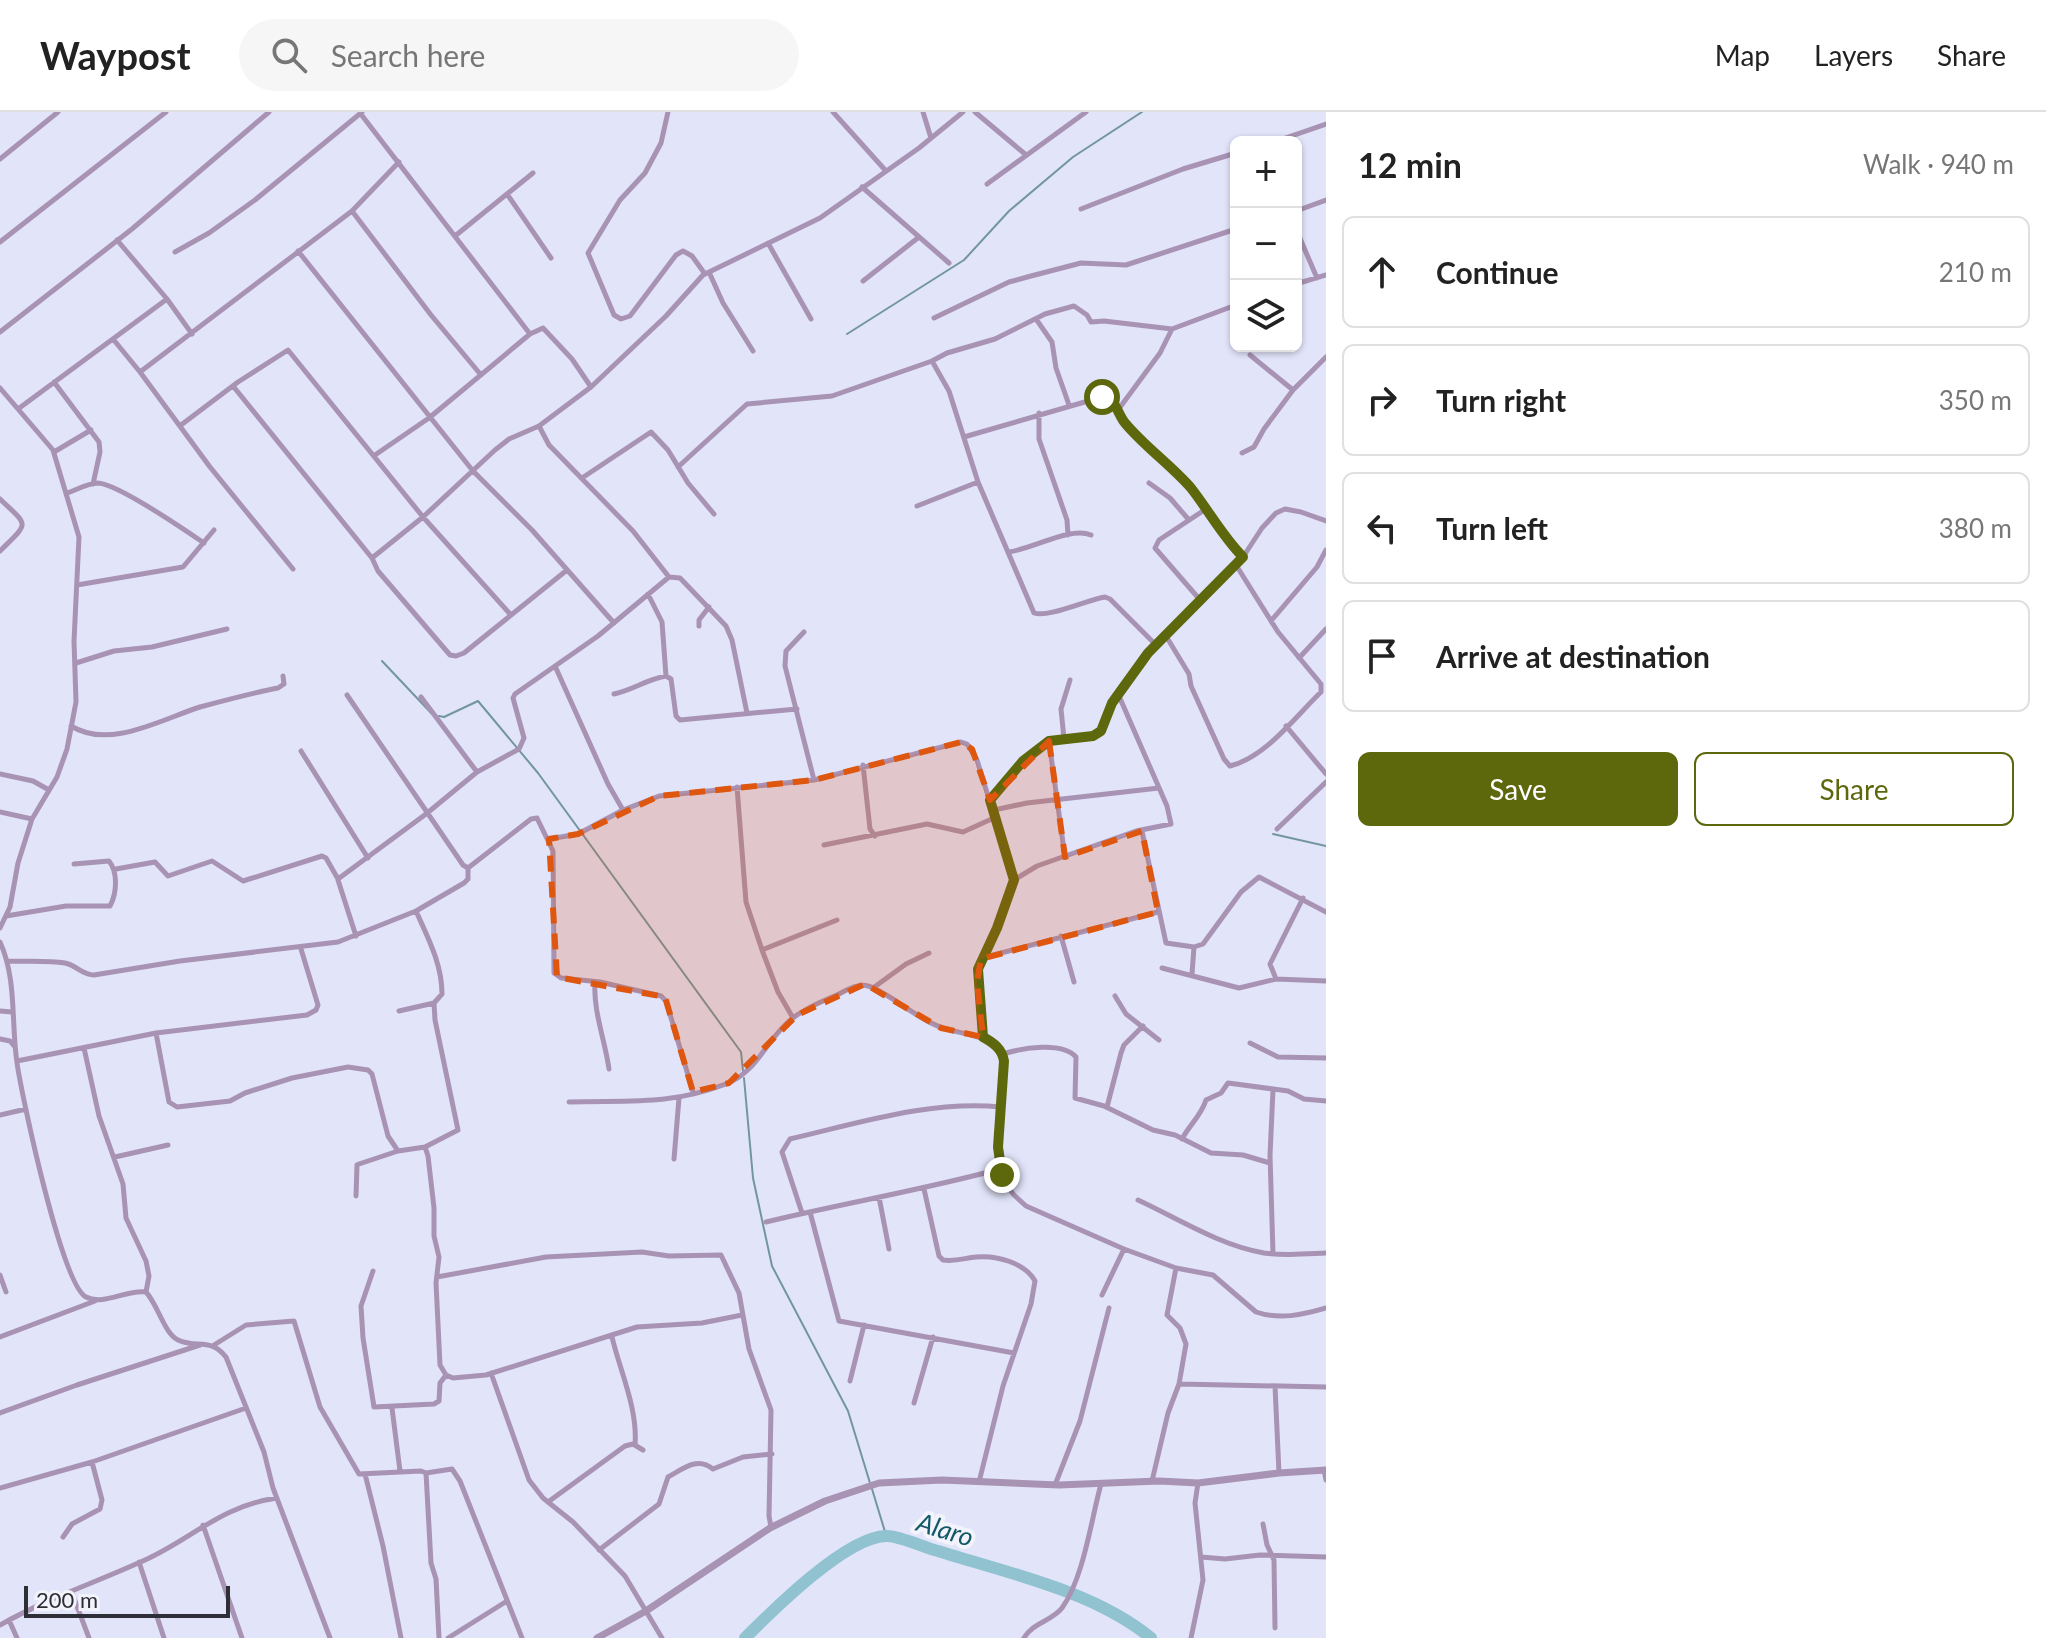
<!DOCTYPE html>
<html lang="en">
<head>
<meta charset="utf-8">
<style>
  body { margin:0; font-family:Lato,sans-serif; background:#f6f6f6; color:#222 }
  .controls { position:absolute; right:24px; top:24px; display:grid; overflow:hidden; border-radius:12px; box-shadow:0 2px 6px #0004 }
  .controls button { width:72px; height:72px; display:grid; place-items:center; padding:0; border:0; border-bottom:2px solid #e0e0e0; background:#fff; color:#222; font:40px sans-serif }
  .scale { position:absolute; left:24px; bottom:20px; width:206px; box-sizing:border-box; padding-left:8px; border:4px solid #2d2e36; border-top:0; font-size:22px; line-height:28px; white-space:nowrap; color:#2d2e36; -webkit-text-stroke:6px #f2f3fb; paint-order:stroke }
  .stop { position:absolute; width:24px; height:24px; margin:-18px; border:6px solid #5d680d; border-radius:50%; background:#fff }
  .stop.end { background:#5d680d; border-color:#fff; box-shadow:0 2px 8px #0008 }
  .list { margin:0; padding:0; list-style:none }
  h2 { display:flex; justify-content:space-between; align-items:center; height:104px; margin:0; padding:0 32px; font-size:34px }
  h2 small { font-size:26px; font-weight:400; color:#767676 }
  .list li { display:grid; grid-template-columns:52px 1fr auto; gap:24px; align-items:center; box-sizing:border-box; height:112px; margin:0 16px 16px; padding:0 16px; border:2px solid #e0e0e0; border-radius:12px }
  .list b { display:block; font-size:30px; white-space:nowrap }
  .list em { font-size:26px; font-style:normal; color:#767676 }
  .actions { display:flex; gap:16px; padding:24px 32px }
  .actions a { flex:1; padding:18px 0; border:2px solid #5d680d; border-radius:12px; text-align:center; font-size:28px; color:#5d680d }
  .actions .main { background:#5d680d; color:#fff }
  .icon { flex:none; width:44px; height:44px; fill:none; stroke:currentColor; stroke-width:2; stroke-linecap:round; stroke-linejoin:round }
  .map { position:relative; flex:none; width:1326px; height:1526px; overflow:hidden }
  header { display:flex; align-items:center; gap:48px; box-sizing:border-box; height:112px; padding:0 40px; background:#fff; border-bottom:2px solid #e0e0e0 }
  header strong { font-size:38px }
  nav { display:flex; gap:44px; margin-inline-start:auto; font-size:28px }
  .search { width:560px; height:72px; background:#f6f6f6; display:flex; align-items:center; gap:20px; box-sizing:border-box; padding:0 28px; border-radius:44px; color:#767676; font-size:30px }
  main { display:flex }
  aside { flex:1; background:#fff }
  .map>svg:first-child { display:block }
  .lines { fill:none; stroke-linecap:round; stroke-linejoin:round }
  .stream { stroke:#7296a1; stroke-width:2 }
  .river { stroke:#90c2cf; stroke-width:12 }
  .minor { stroke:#a893b4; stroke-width:5 }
  .tertiary { stroke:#a893b4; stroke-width:7 }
  .route { stroke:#5d680d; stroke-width:10 }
  .marked { fill:#df570e; fill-opacity:0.2; stroke:#df570e; stroke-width:6; stroke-dasharray:16 10; stroke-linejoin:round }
  .labels { text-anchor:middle; stroke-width:8; stroke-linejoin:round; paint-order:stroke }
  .water-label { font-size:26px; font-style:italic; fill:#135866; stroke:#f2f3fb }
</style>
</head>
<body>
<header>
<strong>Waypost</strong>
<div class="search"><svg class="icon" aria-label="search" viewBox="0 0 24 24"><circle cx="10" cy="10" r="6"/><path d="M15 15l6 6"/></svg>Search here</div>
<nav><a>Map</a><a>Layers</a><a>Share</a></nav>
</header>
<main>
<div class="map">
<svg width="1326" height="1526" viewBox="0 0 1326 1526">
  <rect width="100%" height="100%" fill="#e2e4fa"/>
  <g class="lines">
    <path class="stream" d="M847,222L964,148L1009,99L1073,45L1142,0
      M382,549L433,603
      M439,604L444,605L478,589L538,661L741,940L743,959
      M1273,722L1326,734
      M744,966L753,1066L772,1154L848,1299L870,1371
      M872,1377L886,1423"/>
    <path class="river" d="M745,1526C773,1498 846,1425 886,1424C898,1423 925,1436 938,1439C1008,1461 1094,1479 1151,1526"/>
    <path class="minor" d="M668,0L661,31L645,61L620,88L588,141L614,203L621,207L630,204L676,143L683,139L692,144L705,162
      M833,0L886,59
      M923,0L931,26
      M975,0L1025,42
      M360,1L530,222
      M1274,30L1326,12
      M0,47L58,0
      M987,72L1086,0
      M862,75L949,151
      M507,82L551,146
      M1081,97L1183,57L1236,41
      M352,99L431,203L481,263
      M1296,99L1326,88
      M1296,117L1317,166
      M455,124L533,61
      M117,128L167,187L192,222
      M0,130L166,0
      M768,131L811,207
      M298,139L473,359L532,418L614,511
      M175,140L209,121L255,88L362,0
      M709,160L723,191L753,239
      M863,169L919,125
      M1296,172L1326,163
      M934,206L1009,170L1031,164L1081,151L1126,153L1236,117
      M1036,207L1052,230L1056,256L1069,293
      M0,220L132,117L269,0
      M113,227L140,260L210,355L293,457
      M1250,243L1293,278
      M932,249L949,279L978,370L1034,501C1048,506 1087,488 1105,485L1110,487L1156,533
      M140,260L352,99L399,50
      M54,270L99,330L100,340L93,372
      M233,274L372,446L378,459L450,543L456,544L464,541L567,458
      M0,276L53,338L79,425L74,529L76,590L67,637L57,665L32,707L18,751L10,795L0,816
      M18,297L167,187
      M1118,298L1160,241L1172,217L1236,193
      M1039,301V327L1067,408L1068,423
      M181,313L238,270L288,238L423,405L511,503
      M539,314L549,333L633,419L669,465
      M964,325L1102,285L1108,286L1127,313L1189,374L1228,430L1243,445
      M54,340L91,318
      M1242,341L1254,335L1264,317L1293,278L1326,245
      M375,343L429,306L530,222L543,216L572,247L591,275
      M678,355L747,292L832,284L932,249L947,241L995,227L1045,202L1074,194L1087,203L1091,210L1104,209L1172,217
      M582,366L651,320L668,338L688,371L714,402
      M1149,371L1170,386L1189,408
      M67,381C76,378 88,371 98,371C117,372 185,418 204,431
      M0,387C29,415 30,409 0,439
      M917,394L978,370
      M1008,440C1031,438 1070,414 1091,423
      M372,446L423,405L495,338L509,327L539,314L591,275L666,204L703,163L820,106L919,36L963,0
      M77,473L183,455L214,418
      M648,482L662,510L666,564L671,567L676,604L680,608L797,597
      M1201,489L1155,436L1159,428L1206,397
      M1271,509L1317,455L1326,438
      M699,514V508L709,495
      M804,520L786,539L785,554L814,668
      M1166,524L1189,562L1191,574L1224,647L1230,654C1266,645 1295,605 1321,580V572L1278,520L1236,453
      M1299,546L1326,517
      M76,551L114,539L152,535L227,517
      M555,554L608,672L623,698
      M614,582C635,577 645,568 666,564
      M347,583L463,753L468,756V767L464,771L416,799C428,826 442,852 442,882L434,891L435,908L458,1018L425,1035L398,1039L359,1052L357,1053L356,1084
      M421,585L477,660
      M71,614C110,638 162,607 200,595C226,588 252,581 278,576L284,572L283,564
      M1286,614L1326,662
      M1064,627L1061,597L1070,568
      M1049,629L1065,745
      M301,639L368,746
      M863,653L870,717L875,724
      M0,662L33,669L49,678
      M737,675L746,790L762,838
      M990,687L1023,649L1049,629L1093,624L1101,619L1112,591L1148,541L1243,445L1262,416L1276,401L1285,397L1301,400L1326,409
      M994,698L1027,691L1159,676
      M0,700L32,707
      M1277,717L1326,670
      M1142,719L1166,831L1194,835L1203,832L1241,780L1259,765L1326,800
      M549,727L578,722L623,698L659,684L814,668L961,630L967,632L977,648L1014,768L997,816L978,857L977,870L983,925
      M824,733L927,712L963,720L996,705
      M468,756L531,707L537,706L553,739L554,861L561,866L600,870L661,884L666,889L693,980
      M116,757L155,750L168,764L212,749L243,769L322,744L326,746L338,767L426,702L477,660L519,637L524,626L513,586L515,582L598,524L669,465L680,466L726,514L732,528L747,601
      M338,768L356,824
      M1014,768L1037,754L1136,719L1171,712L1167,694L1119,584
      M6,804L66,794H110C117,781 118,760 109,749L74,752
      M1061,824L1074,870
      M0,830C17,867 11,911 17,951C22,985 62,1173 86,1185C104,1194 127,1177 146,1180C158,1193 164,1221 178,1228C197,1237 210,1225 226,1245L264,1340L273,1376L330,1526
      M982,846L1158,800
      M7,849C26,850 46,848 65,851C76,853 82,863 94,863L180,849L338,830L416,799
      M1162,856L1239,876L1276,867L1326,869
      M1192,862L1194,835
      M1276,867L1270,852L1303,786
      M595,870C593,899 605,928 609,957
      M873,876L906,852L929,841
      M1115,884L1126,902L1159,928
      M0,899L12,900
      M399,899L434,891
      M793,906L778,880L762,838L837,808
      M156,921L169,990L177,995L230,989L245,981L292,966L348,955L368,958L372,962L388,1024L398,1039
      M0,927L10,929L15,935
      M1250,931L1278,945L1326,946
      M84,936L99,1004L123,1072L126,1106L146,1149L149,1164L146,1180
      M1003,942C1022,936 1062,929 1076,945L1075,986L1104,994L1153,1018L1175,1023L1211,1041L1243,1043L1270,1051
      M17,949L156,921L307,903L316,898L318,893L301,837
      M569,990C628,988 668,994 726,972C755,961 765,932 786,912C800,898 821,890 839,882C847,878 858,871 868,874C887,880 912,902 931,911C955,924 986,919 1003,942L998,1051L1006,1073L1014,1083L1026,1094L1124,1137L1176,1156L1213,1163L1256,1200C1279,1208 1303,1203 1326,1196
      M1107,995L1121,941L1124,933L1143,914
      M0,1003L26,997
      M1182,1027C1190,1012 1201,1004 1206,988L1221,981L1228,971L1288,979L1304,987L1326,989
      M425,1035L428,1044L434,1096V1124L439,1145L436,1171L440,1253L446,1263L453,1266L486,1263L637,1215L702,1211L742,1203
      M115,1045L168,1033
      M674,1047L679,986
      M924,1077L939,1144L943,1148C955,1150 965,1146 976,1145C997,1143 1025,1151 1035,1169L1031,1192L1003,1274L979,1370
      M879,1085L889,1137
      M1138,1088C1179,1107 1219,1133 1264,1141C1285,1144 1305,1142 1326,1141
      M810,1100L839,1209L1014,1241
      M802,1101L782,1040L790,1027C859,1011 931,988 1001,995
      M766,1110C844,1091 923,1078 1000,1057
      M1273,1142L1270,1043L1273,978
      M373,1159L361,1194L363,1226L374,1295L434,1292L439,1289L440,1271L446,1263
      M0,1163L6,1180
      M437,1165L546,1145L642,1140L669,1144L721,1143L739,1181L749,1237L771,1298L769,1404L771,1415
      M1102,1183L1124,1137
      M0,1225L95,1189
      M612,1225C620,1259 638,1297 635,1333
      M214,1233L246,1213L294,1209L320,1295L359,1362L421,1359L426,1361L431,1451L436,1467L439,1526
      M491,1261L529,1368L543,1386L573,1410L625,1464L662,1526
      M850,1269L864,1213
      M1179,1272L1326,1275
      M1275,1274L1279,1361
      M914,1291L933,1225
      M392,1296L400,1359
      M0,1301L77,1273L200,1233
      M1324,1358L1326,1368
      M426,1361L452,1357L460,1369L522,1526
      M365,1362L383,1434L401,1526
      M1152,1369L1168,1301L1179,1272L1186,1232L1180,1216L1167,1203L1176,1156
      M1055,1373L1080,1309L1109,1196
      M0,1376L92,1350L246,1296
      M548,1390L625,1334L633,1332L643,1338
      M1263,1412L1267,1433L1274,1448L1275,1516
      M203,1413L242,1526
      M63,1425L72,1412L100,1397L102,1388L92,1350
      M599,1438L659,1392L668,1365C683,1357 697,1344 713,1357L743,1345L772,1342
      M1201,1445L1225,1447L1260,1443L1326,1445
      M139,1450L164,1526
      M72,1481L89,1526
      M9,1508L17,1526
      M0,1513C46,1487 97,1470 145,1448C193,1426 221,1394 277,1386
      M448,1526L507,1489
      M1024,1526C1032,1511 1052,1509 1062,1496C1084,1465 1091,1408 1101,1372
      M1191,1526L1203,1468L1195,1391L1198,1371"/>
    <path class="tertiary" d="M597,1526L646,1499L770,1416L825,1389L879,1371L942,1368L1059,1373L1159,1369L1198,1371L1279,1361L1326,1358"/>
  </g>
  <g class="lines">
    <path class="route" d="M1002,1063L998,1035L1004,949C1002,937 994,931 983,925L978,857L997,816L1014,768L990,688L1023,649L1049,629L1093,624L1101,619L1112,591L1148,541L1243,445C1223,425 1209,399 1191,376C1171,353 1145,335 1125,311C1117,301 1116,286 1102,285"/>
  </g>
  <path class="marked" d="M1049,629L1065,745L1142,719L1158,800L981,847L977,870L983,925L941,916L865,872L797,903L729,971L693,980L665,885L557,865L549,727L578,722L659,684L814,668L961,630L972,637L990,688Z"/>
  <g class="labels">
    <g class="water-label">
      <text transform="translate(945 1418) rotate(17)" y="9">Alaro</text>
    </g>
  </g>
</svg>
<div class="controls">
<button>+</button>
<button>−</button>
<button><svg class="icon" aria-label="layers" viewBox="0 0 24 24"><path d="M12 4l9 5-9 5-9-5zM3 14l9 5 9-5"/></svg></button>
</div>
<div class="scale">200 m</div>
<div class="stop" style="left:1102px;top:285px"></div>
<div class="stop end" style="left:1002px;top:1063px"></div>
</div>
<aside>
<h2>12 min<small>Walk · 940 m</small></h2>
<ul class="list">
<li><svg class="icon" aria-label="ahead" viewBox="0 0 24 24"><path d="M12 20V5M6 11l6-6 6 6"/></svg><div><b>Continue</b></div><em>210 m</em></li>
<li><svg class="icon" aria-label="right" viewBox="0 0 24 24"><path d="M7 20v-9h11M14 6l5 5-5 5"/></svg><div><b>Turn right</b></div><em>350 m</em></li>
<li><svg class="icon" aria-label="left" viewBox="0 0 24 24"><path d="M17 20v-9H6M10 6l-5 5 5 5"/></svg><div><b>Turn left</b></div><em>380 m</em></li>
<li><svg class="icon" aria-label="arrive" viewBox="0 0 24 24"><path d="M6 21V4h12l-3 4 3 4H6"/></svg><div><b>Arrive at destination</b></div></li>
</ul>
<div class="actions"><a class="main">Save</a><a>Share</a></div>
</aside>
</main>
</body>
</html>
